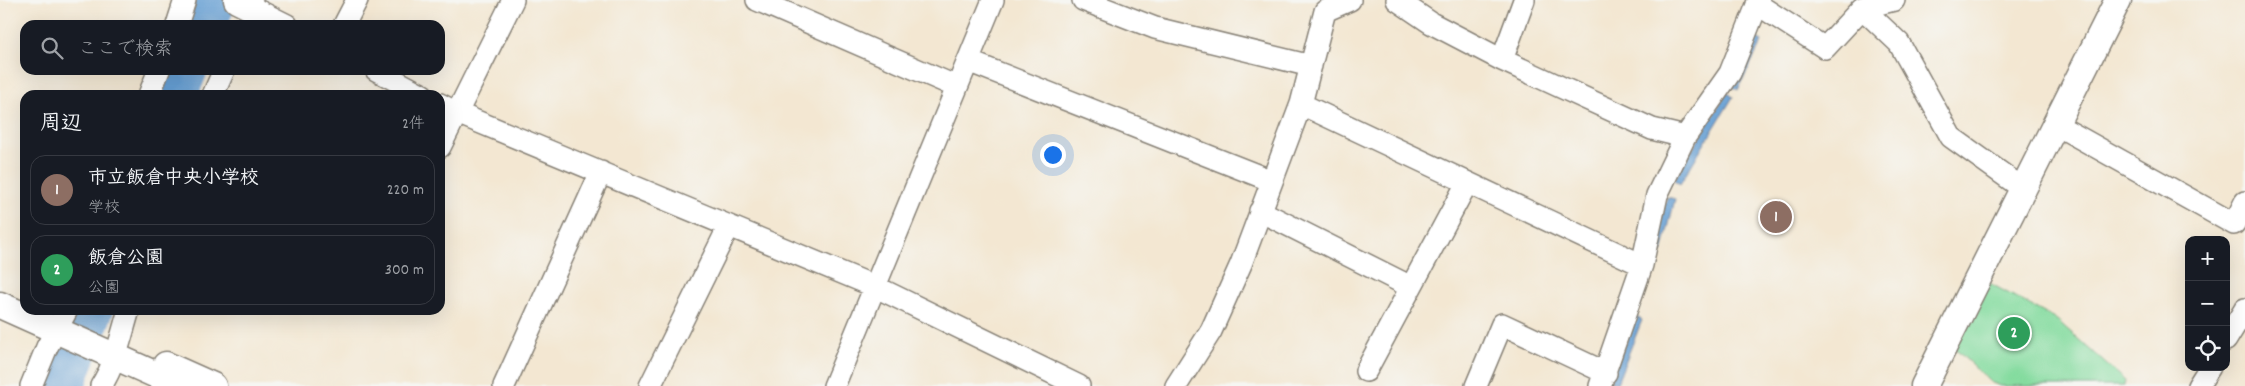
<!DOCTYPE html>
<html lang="ja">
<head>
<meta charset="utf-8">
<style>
  body { margin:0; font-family:Dekko,"Klee One",sans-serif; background:#20242c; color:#f1f3f6 }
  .controls { position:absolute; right:15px; bottom:15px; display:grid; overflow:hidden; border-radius:10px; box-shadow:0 5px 20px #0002 }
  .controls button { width:45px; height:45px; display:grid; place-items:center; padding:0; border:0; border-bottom:1px solid #363941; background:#171b24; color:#f1f3f6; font:25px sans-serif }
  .you { position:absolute; left:1052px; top:154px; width:18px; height:18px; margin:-12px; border:4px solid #fff; border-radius:50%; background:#1a73e8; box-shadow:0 0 0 8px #1a73e833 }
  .badge { display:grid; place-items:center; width:32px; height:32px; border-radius:50%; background:#c8321e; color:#fff; font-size:16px; font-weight:700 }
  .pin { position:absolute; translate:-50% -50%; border:2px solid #fff; box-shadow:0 1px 5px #0006 }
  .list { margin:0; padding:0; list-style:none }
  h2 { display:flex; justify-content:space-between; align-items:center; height:65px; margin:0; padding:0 20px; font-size:21px }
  h2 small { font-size:16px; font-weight:400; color:#9ea1a6 }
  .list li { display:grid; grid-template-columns:32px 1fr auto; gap:15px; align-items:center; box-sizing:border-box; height:70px; margin:0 10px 10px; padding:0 10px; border:1px solid #363941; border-radius:15px }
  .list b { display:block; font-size:19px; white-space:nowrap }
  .list p { margin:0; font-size:16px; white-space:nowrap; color:#9ea1a6 }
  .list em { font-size:16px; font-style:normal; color:#9ea1a6 }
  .icon { flex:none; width:28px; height:28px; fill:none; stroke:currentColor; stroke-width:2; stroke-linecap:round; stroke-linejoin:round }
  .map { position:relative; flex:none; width:2245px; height:386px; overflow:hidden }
  .search { position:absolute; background:#171b24; box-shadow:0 5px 20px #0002; left:20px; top:20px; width:425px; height:55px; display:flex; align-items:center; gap:12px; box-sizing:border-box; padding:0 18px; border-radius:15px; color:#9ea1a6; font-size:19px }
  .panel { position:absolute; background:#171b24; box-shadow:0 5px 20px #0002; left:20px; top:90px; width:425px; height:225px; border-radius:15px }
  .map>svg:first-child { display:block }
  .green { fill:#84db9f; stroke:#507c5e }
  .water { fill:#659ed3; stroke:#405d78 }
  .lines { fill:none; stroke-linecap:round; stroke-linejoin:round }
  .river { stroke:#659ed3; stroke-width:39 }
  .minor-casing { stroke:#888277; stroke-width:24 }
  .tertiary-casing { stroke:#888277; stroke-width:29 }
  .minor { stroke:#fff; stroke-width:21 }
  .tertiary { stroke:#fff; stroke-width:26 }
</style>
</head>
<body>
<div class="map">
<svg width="2245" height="386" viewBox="0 0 2245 386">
  <rect width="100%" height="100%" fill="#f6f6f2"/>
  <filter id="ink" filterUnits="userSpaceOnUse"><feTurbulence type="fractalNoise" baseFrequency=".02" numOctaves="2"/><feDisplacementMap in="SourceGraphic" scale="10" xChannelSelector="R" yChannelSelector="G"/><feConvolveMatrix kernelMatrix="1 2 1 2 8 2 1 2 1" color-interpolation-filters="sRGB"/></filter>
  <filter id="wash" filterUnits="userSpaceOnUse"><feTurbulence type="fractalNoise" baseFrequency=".0096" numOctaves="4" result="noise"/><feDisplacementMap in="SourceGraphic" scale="20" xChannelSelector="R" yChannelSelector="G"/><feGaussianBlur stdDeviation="1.12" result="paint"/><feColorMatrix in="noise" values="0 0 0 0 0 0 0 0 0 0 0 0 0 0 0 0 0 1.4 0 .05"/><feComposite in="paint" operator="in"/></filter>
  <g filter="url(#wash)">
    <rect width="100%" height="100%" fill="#f3e7d2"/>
    <path class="green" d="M1984,280L2057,320L2125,381L2124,386H2000L1990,382L1951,345Z"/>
    <path class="water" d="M1755,37L1762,41L1738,90L1731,86Z
      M1727,92L1733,97L1680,184L1674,180Z
      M1667,197L1675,199L1662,253L1654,246Z
      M1636,317L1642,320L1617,383L1610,381Z"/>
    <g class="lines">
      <path class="river" d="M206,25L218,0
        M178,95L188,70
        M65,386L94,310"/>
    </g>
  </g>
  <g filter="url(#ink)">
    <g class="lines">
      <g class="minor-casing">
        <path id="minor" d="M757,0L957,87
          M1083,0L1155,28L1311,66
          M1397,0L1431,23L1502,60L1652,129L1685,137
          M1757,4L1825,48L1862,8L1894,0
          M251,7L287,25
          M1862,8L1899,43L1951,137L2022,188
          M177,25L185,0
          M344,25L357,0
          M1502,60L1524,0
          M968,61L1272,181
          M376,70L423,95
          M149,95L159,70
          M213,95L224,70
          M440,104L457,113L876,287L1079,386
          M1301,104L1642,265
          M2055,124L2234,224L2245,202
          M440,147L513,0
          M1260,211L1411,287
          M2226,340L2245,309
          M1366,371L1467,183
          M31,386L47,347L67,310
          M101,386C116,363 121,336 129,310
          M504,386L601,172
          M650,386L729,226
          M834,386L993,0
          M1176,386L1211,331L1241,264L1301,104L1325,11L1350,0
          M1476,386L1502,324L1606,373
          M1600,386L1642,265L1657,195L1685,137L1730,73L1759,0
          M2198,386L2210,367"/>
      </g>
      <g class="tertiary-casing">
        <path id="tertiary" d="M237,0L251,7
          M0,305L181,386
          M166,365L213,386
          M1924,386L2118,0"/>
      </g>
      <use href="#minor" class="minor"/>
      <use href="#tertiary" class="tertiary"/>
    </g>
  </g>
</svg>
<div class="controls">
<button>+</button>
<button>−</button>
<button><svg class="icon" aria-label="locate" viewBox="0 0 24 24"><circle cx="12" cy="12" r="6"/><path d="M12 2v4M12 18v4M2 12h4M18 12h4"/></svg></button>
</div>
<div class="you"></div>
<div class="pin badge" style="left:1776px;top:217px;background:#8d6e63">1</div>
<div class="pin badge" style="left:2014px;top:333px;background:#2e9e5b">2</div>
<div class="search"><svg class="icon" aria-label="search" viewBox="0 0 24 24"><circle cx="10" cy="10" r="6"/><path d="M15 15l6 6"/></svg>ここで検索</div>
<section class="panel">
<h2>周辺<small>2件</small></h2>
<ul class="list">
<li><span class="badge" style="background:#8d6e63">1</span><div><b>市立飯倉中央小学校</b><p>学校</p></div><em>220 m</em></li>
<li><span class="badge" style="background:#2e9e5b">2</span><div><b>飯倉公園</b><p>公園</p></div><em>300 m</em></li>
</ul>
</section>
</div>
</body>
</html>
